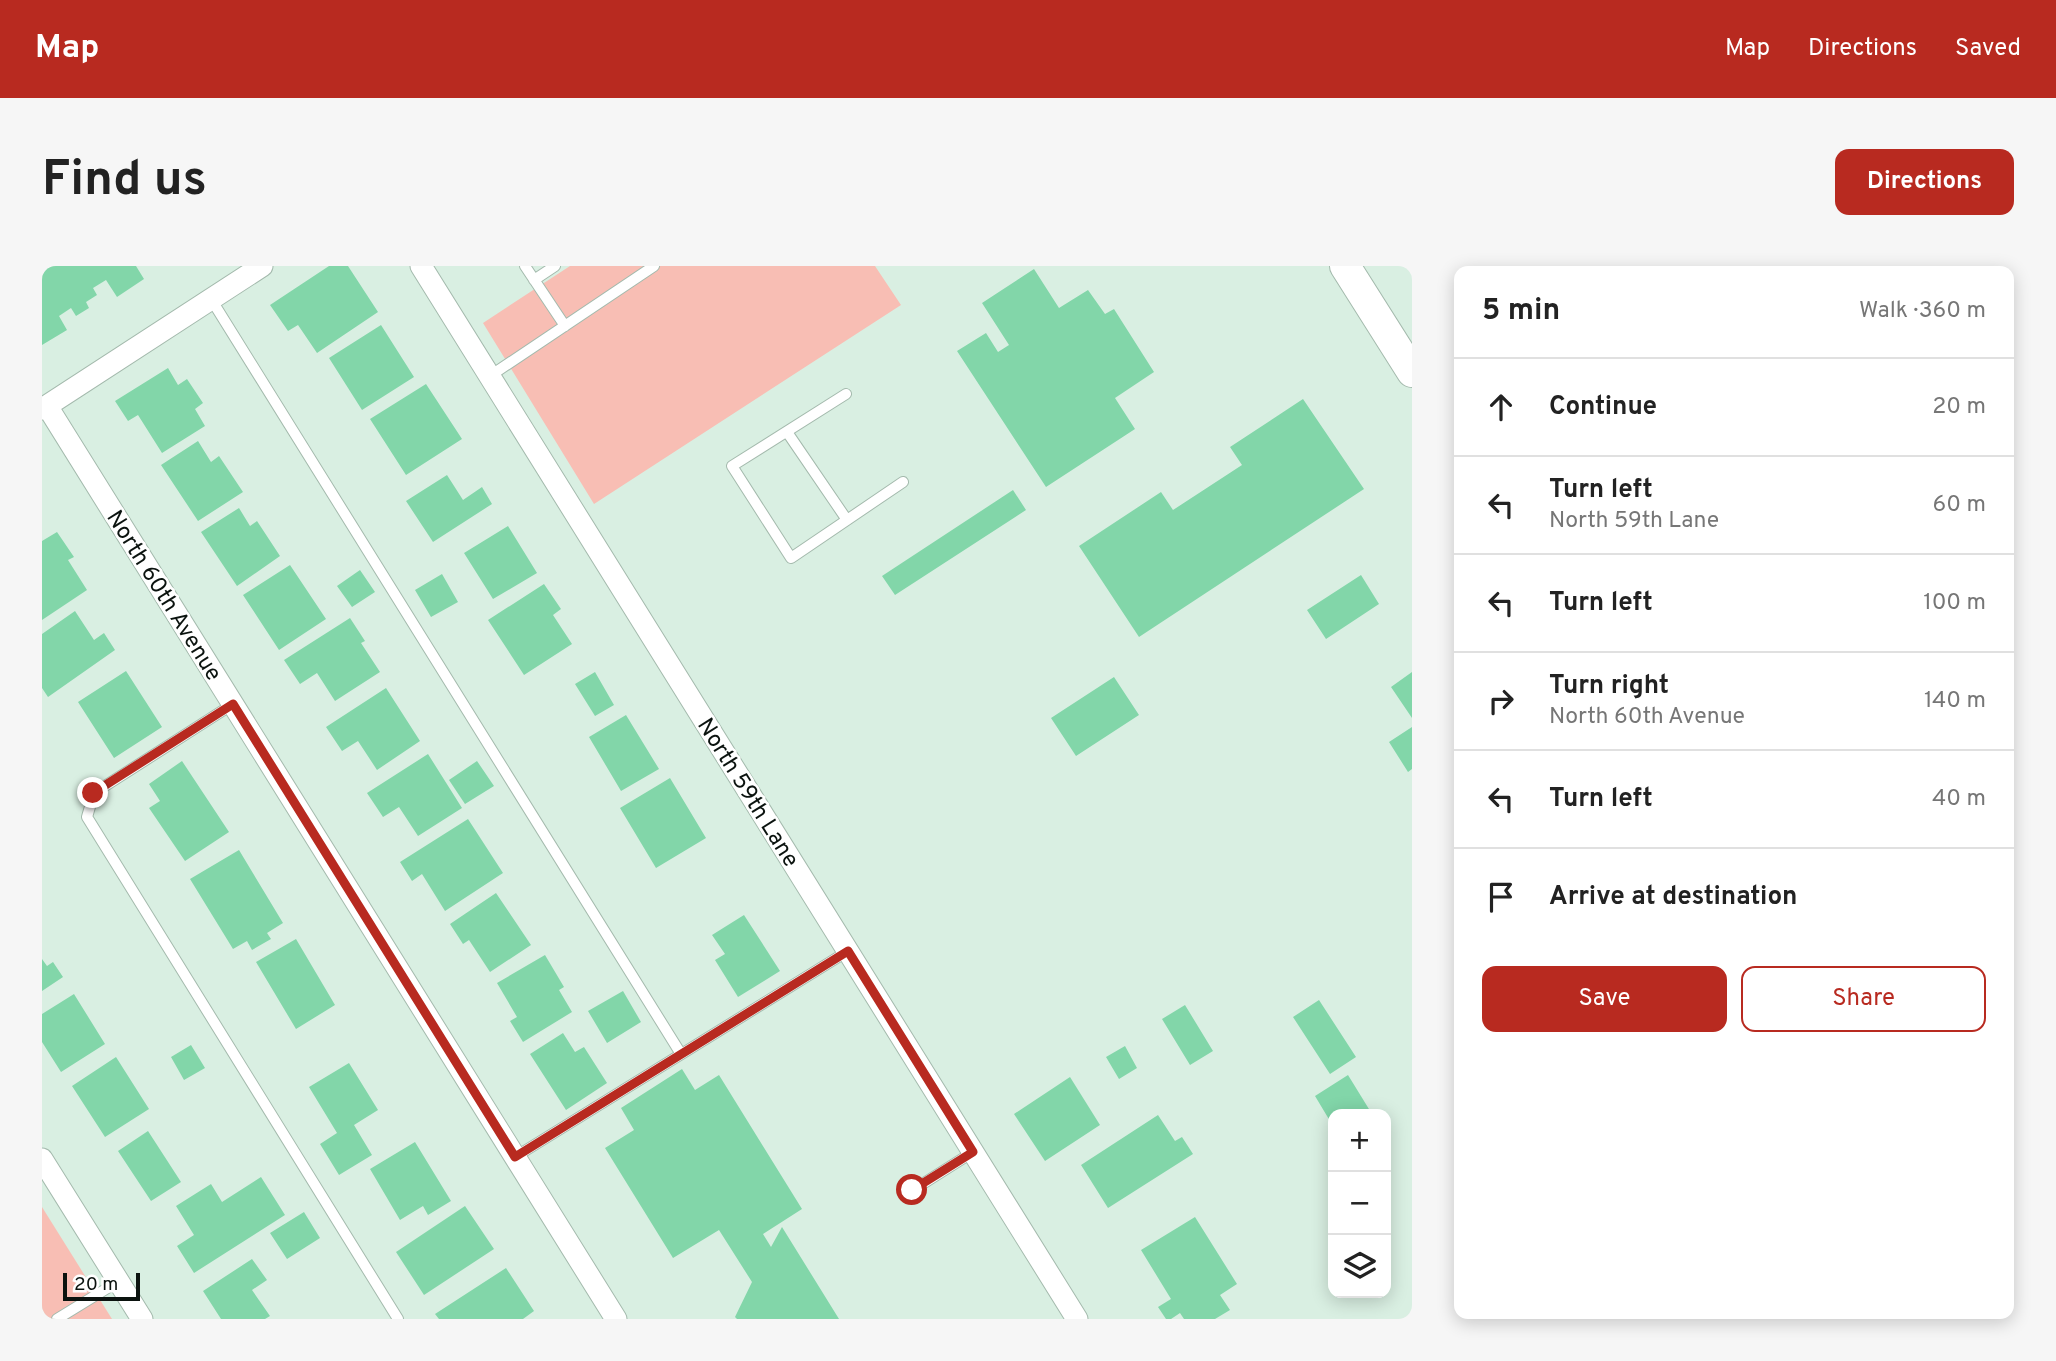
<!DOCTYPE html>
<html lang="en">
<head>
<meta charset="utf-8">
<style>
  body { margin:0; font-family:Overpass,sans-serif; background:#f6f6f6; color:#222 }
  .controls { position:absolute; right:21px; bottom:21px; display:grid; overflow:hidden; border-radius:14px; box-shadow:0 4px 18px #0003 }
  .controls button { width:63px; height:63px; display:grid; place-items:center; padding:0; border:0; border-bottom:2px solid #e0e0e0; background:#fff; color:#222; font:35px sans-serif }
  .scale { position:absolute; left:21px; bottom:18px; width:77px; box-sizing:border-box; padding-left:7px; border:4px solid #0b130f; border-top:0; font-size:19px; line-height:24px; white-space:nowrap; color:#0b130f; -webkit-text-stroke:5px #fff; paint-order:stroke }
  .stop { position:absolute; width:21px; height:21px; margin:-16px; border:5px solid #b82a20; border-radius:50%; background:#fff }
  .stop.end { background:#b82a20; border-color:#fff; box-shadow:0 2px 7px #0008 }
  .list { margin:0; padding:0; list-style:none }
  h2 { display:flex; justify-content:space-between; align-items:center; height:91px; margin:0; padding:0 28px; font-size:30px }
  h2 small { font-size:23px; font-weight:400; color:#767676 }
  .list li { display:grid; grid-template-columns:46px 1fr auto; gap:21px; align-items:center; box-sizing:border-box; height:98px; padding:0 28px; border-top:2px solid #e0e0e0 }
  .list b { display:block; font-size:26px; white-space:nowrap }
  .list p { margin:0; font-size:23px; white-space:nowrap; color:#767676 }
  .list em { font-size:23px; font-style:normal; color:#767676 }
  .actions { display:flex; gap:14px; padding:21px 28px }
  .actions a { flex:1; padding:16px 0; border:2px solid #b82a20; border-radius:14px; text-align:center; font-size:24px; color:#b82a20 }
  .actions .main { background:#b82a20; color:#fff }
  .icon { flex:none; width:38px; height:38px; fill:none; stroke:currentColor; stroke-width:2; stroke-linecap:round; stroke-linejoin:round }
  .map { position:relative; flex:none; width:1370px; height:1053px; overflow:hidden; border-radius:14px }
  header { display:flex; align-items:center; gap:42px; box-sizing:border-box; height:98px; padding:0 35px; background:#b82a20; color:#fff }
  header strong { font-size:33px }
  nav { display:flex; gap:38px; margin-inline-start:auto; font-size:24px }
  .intro { display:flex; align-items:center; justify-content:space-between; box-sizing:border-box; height:168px; padding:0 42px }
  h1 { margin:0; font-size:49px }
  .button { padding:18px 32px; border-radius:14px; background:#b82a20; color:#fff; font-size:24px; font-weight:700 }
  main { display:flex; gap:42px; padding:0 42px }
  aside { flex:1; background:#fff; border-radius:14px; box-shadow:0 4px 18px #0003 }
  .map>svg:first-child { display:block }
  .green { fill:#f8beb4 }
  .building { fill:#82d6a9 }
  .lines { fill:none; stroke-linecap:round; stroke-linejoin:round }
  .service-casing { stroke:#a4baad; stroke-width:12 }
  .minor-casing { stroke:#a4baad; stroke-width:23 }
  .secondary-casing { stroke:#a4baad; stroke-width:32 }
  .service { stroke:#fff; stroke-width:10 }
  .minor { stroke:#fff; stroke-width:21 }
  .secondary { stroke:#fff; stroke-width:30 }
  .route { stroke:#b82a20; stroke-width:9 }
  .labels { text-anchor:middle; stroke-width:5; stroke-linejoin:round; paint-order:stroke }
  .street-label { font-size:23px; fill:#0b130f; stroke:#fff }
</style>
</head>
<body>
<header>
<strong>Map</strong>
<nav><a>Map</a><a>Directions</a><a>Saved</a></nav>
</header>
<div class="intro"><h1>Find us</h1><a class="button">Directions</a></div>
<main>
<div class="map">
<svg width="1370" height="1053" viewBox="0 0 1370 1053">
  <rect width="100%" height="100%" fill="#d9efe2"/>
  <path class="green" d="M528,0H833L859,39L552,238L441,57Z
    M0,941L70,1053H0Z"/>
  <path class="building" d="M0,0H94L102,13L75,31L64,14L51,22L55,29L44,36L47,42L34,50L29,42L17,50L25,64L0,79Z
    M287,0H306L336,46L275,87L256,59L246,65L228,39Z
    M992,3L1017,42L1046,24L1063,48L1072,43L1112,106L1073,132L1093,163L1004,221L915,85L944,67L956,86L967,79L940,37Z
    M339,59L372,111L320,144L287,92Z
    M126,102L136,119L145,113L161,137L153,143L163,160L120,187L96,149L86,155L73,135Z
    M384,118L420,173L364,209L328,153Z
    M1261,133L1322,223L1097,371L1037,280L1119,226L1131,244L1200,199L1188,181Z
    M156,175L169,196L177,190L201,226L156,255L119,199Z
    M405,209L421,234L440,221L450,238L391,276L364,235Z
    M971,224L984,244L853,329L840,310Z
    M197,242L208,260L215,255L238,290L195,320L159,266Z
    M466,260L495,307L451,333L422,287Z
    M15,266L32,291L26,294L45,324L0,354V275Z
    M248,299L284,353L237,384L201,329Z
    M318,304L333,326L310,341L295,320Z
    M400,308L416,336L389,351L373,324Z
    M1319,309L1337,338L1284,373L1265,344Z
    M502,318L519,343L511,349L530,378L482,409L446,354Z
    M33,345L52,374L62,367L73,384L6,431L0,422V368Z
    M308,352L323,375L319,377L338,406L293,435L275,407L258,418L242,394Z
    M84,405L120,461L72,492L36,436Z
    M553,406L572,439L553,450L533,418Z
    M1370,406V452L1349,421Z
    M1072,411L1097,449L1034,490L1009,452Z
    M344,422L378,475L335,504L316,475L300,485L284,461Z
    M584,449L617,503L579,525L547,471Z
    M1370,461V503L1366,506L1347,476Z
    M386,488L420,542L376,570L357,541L341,551L325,527Z
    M140,495L187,566L143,595L107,542L118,535L107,518Z
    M435,495L452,520L423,538L407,514Z
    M628,512L664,572L614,602L578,542Z
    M426,553L461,607L403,645L380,608L370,615L358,596Z
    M197,584L241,657L225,667L229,673L210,684L205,675L191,683L148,613Z
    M454,627L489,679L448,706L427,674L421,678L408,658Z
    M702,649L738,705L696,731L673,694L683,688L670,669Z
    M254,673L293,739L254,763L214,696Z
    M503,689L522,721L517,724L530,746L481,776L468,755L475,751L455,717Z
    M0,693L5,700L11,696L21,711L0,725Z
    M581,725L599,756L565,777L546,745Z
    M32,728L63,778L19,806L0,776V748Z
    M1277,734L1314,791L1288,808L1251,751Z
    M1143,739L1171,785L1148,799L1120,753Z
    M521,767L533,786L542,781L565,817L524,844L488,788Z
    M149,779L163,802L142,814L129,791Z
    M1083,780L1095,802L1077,813L1064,791Z
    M74,791L107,843L63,871L30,820Z
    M307,797L336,844L312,859L330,889L297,909L278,878L295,867L267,821Z
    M640,803L653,824L677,809L760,943L721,968L729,981L740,961L797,1053H695L693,1051L710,1016L677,964L631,992L563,882L592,864L579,842Z
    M1306,809L1330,848H1291V860L1273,830Z
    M1028,811L1058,859L1003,895L972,848Z
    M1116,849L1133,875L1140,871L1151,888L1066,942L1039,899Z
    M106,865L139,916L109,935L76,885Z
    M373,876L409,935L386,949L381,940L358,954L328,903Z
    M219,911L243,949L152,1007L135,980L152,969L134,940L169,918L180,936Z
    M423,940L452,983L382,1029L354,986Z
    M262,946L278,972L245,993L228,967Z
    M1153,951L1195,1018L1178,1029L1188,1044L1173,1053H1142L1138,1047L1129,1053H1124L1116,1041L1129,1033L1099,984Z
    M210,993L225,1014L210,1024L228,1050L223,1053H179L161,1025Z
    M464,1002L492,1045L481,1053H397L393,1048Z"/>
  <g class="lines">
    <g class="service-casing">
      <path id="service" d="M483,0L523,60
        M492,14L513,0
        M169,33L639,788
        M448,110L612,0
        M804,128L690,200L749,292L861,216
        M745,166L805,254
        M191,438L52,527L45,551L356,1053
        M473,891L806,685
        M871,924L931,886
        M15,1053L77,1015"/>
    </g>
    <g class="minor-casing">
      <path id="minor" d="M379,0L1035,1053
        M5,140L574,1053
        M0,143L220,0
        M0,893L100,1053"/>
    </g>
    <g class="secondary-casing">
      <path id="secondary" d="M1303,0L1370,106"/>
    </g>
    <use href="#service" class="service"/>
    <use href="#minor" class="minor"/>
    <use href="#secondary" class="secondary"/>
  </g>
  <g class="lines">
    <path class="route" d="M51,527L191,438L473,891L806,685L931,886L870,924"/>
  </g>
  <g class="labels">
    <g class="street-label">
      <text transform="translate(123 329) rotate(58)" y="8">North 60th Avenue</text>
      <text transform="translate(707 526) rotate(58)" y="8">North 59th Lane</text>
    </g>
  </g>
</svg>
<div class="controls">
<button>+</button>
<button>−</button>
<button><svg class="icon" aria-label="layers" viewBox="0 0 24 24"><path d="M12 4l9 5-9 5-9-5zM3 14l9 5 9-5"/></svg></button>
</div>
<div class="scale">20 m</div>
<div class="stop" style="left:870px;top:924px"></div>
<div class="stop end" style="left:51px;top:527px"></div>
</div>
<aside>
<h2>5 min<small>Walk · 360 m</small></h2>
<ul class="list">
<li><svg class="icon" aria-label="ahead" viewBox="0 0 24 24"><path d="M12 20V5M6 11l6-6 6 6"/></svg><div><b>Continue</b></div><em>20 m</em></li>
<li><svg class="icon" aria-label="left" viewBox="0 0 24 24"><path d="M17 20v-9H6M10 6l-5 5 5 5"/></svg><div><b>Turn left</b><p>North 59th Lane</p></div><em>60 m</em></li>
<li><svg class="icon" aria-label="left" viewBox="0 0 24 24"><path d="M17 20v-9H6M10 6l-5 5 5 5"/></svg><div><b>Turn left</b></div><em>100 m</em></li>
<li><svg class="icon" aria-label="right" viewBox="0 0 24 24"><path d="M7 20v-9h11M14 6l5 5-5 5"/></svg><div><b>Turn right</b><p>North 60th Avenue</p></div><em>140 m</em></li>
<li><svg class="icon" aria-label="left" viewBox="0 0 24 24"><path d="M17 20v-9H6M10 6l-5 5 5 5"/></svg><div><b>Turn left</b></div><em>40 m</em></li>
<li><svg class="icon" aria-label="arrive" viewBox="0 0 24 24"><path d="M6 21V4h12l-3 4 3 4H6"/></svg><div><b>Arrive at destination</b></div></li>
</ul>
<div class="actions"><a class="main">Save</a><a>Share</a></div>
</aside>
</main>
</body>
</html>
